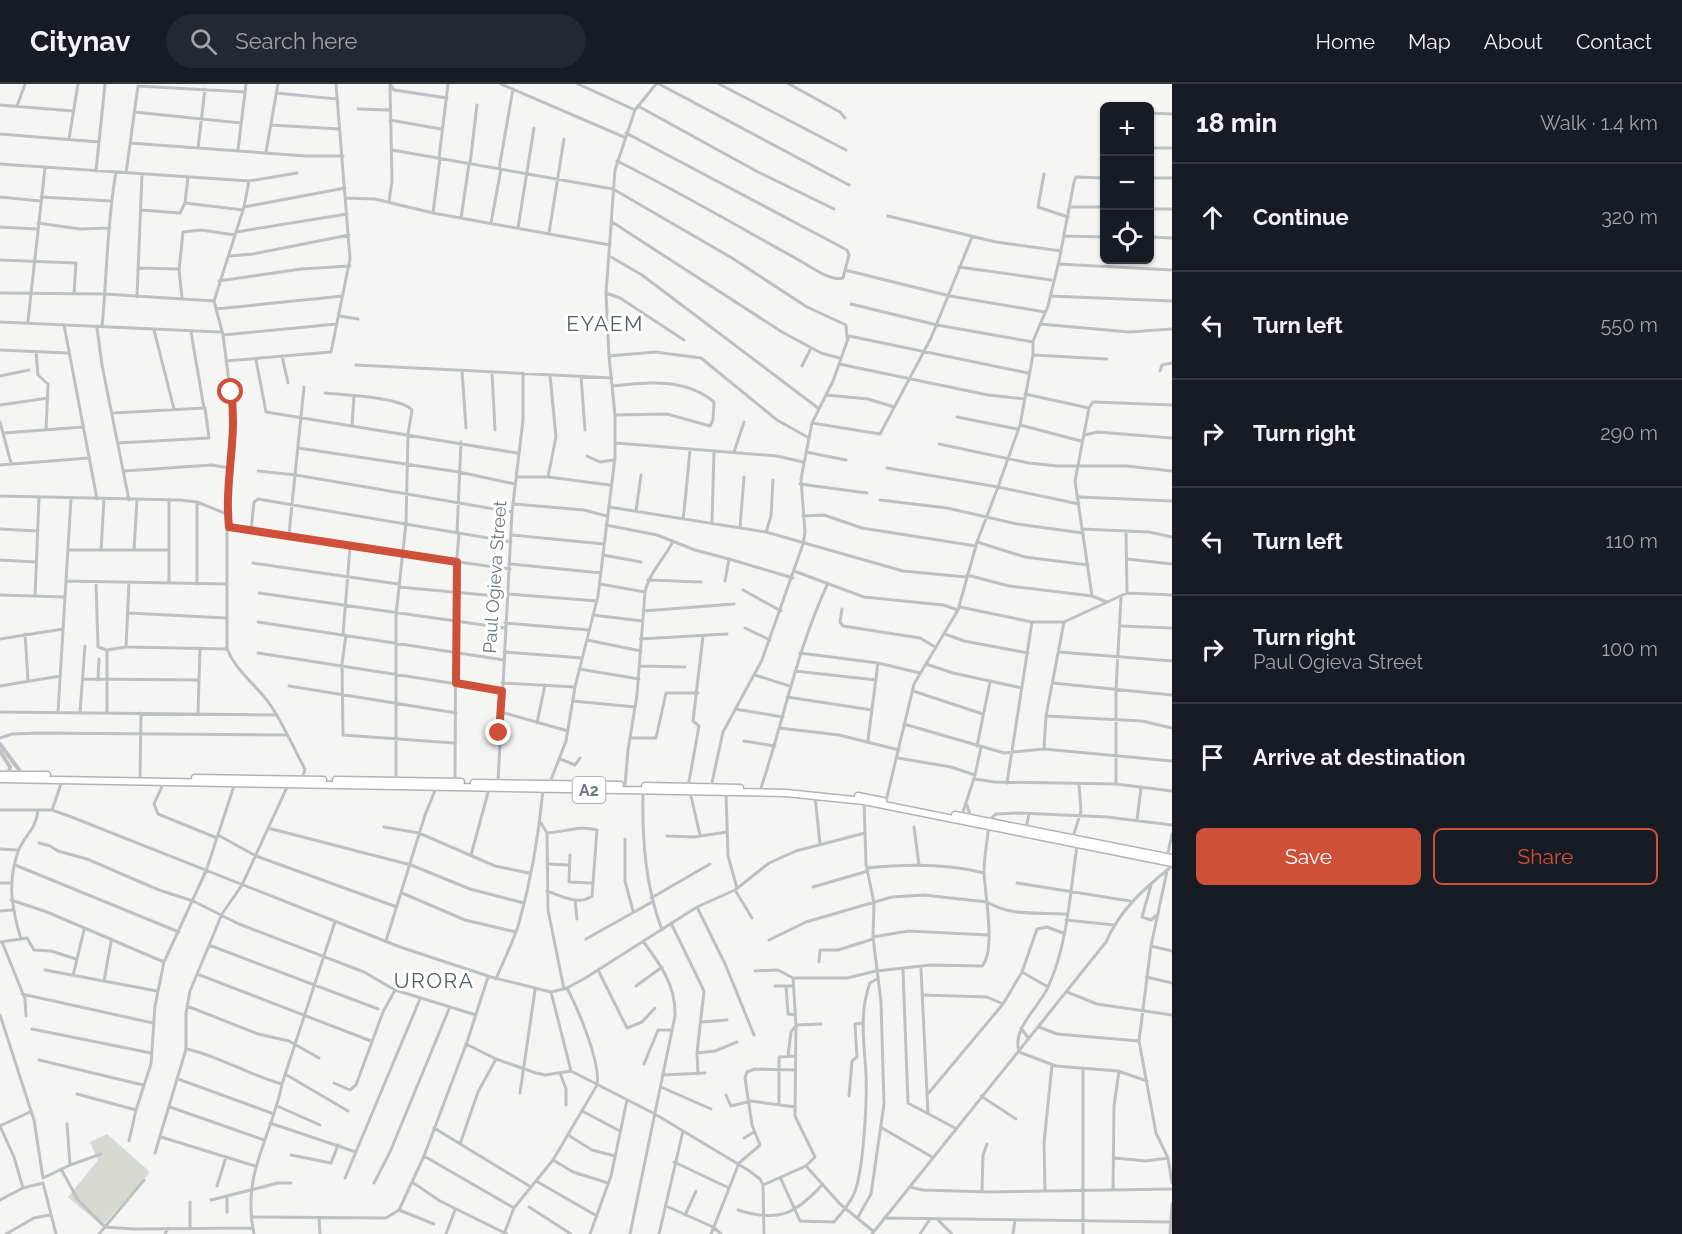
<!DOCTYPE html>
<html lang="en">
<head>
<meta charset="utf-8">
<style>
  body { margin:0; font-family:Raleway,sans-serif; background:#242831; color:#f1f3f6 }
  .controls { position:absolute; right:18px; top:18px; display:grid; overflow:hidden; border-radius:9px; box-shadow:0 2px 4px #0004 }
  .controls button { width:54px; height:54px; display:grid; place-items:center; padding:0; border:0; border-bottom:2px solid #363941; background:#171b24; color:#f1f3f6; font:30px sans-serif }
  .stop { position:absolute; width:18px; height:18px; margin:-14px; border:4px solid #cf5039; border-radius:50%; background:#fff }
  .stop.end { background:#cf5039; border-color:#fff; box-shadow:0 2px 6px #0008 }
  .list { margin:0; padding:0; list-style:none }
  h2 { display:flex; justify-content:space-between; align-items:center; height:78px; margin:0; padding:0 24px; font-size:26px }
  h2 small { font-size:20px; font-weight:400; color:#9ea1a6 }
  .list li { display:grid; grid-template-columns:39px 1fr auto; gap:18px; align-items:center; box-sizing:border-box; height:108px; padding:0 24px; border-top:2px solid #363941 }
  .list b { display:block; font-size:22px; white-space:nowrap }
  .list p { margin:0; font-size:20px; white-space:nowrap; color:#9ea1a6 }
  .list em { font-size:20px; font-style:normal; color:#9ea1a6 }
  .actions { display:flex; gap:12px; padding:18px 24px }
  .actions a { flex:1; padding:14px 0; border:2px solid #cf5039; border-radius:9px; text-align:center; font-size:21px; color:#cf5039 }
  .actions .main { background:#cf5039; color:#fff }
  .icon { flex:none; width:33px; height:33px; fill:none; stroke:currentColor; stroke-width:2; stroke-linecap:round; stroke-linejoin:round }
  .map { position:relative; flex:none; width:1172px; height:1150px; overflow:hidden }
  header { display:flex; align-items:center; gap:36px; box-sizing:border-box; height:84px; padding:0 30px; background:#171b24; border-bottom:2px solid #363941 }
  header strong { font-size:28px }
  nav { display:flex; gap:33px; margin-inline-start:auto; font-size:21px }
  .search { width:420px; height:54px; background:#242831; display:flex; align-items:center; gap:15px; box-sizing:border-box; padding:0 21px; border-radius:33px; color:#9ea1a6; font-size:22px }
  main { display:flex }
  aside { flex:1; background:#171b24 }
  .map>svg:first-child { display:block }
  .green { fill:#d5dad2 }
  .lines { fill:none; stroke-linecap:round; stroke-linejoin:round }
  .trunk-casing { stroke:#b1b4b7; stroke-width:9 }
  .minor { stroke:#bdc1c4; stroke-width:3 }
  .tertiary { stroke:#bdc1c4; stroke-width:4 }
  .trunk { stroke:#fff; stroke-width:6 }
  .route { stroke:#cf5039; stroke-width:8 }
  .labels { text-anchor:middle; stroke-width:6; stroke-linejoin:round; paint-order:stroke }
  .shield { fill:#fff; stroke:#95a0a6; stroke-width:1.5 }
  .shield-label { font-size:16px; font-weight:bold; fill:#687780 }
  .street-label { font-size:18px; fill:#687780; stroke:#fff }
  .quarter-label { font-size:21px; letter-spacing:1.5px; fill:#556066; stroke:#fff }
</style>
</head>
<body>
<header>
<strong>Citynav</strong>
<div class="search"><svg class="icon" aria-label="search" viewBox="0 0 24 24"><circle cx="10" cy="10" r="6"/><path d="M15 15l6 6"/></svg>Search here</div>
<nav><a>Home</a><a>Map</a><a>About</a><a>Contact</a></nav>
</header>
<main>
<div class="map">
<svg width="1172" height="1150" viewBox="0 0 1172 1150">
  <rect width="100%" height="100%" fill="#f5f5f3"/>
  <path class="green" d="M107,1050L150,1088L102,1142L68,1113L98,1076L90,1058Z"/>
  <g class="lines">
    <g class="trunk-casing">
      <path id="trunk" d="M0,691H47
        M195,694L323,696
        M0,695L786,709L864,717L1172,779
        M336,696L461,698
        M474,699L620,701
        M645,702L740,704
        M858,712L883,717
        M955,731L1172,774"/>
    </g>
    <path class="minor" d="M390,0L394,6L447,14
      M501,0L624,53
      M578,0L635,26
      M659,0L849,101
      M719,0L846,66
      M789,0L840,28L845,34
      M138,2L245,8
      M276,9L337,15
      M0,21L73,27
      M17,22L25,0
      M638,22L758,88L834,125
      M358,25L389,26
      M134,28L241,39
      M1150,29L1172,30
      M390,36L441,45
      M271,41L339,45
      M0,50L99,58
      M69,55L78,0
      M130,59L306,72H343
      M198,64L205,5
      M1150,64H1172
      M238,66L246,0
      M392,66L613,105L732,174L807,223L846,241L847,254
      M266,68L278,0
      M439,74L448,0
      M617,77C678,107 737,142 797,175C809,181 830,198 843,194L849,171L847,166L626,49
      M0,80L249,97L297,89
      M470,80L477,21
      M499,85L513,5
      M96,87L105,0
      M126,89L138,2
      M1044,90L1038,123L1068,133
      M188,93L185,119L243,126
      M1150,94H1172
      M0,113L40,117
      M41,113L111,117
      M346,114L375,115L433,129L610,161
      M389,118L392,97L390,2
      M244,123L345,104
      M1071,123H1104
      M1150,125H1172
      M141,126L180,129L185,119
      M433,129L440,74
      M888,132L996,158L1061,167
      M461,134L469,80
      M612,138L782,248L821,269L839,274
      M38,139L80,145L110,144
      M491,139L501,85
      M0,143L37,145
      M518,144L534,44
      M236,148L347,130
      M549,149L564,55
      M1065,152L1104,153
      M1150,153L1172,154
      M229,172L253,170L349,151
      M611,173L642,191L818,324
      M0,176L76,179L74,210
      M1058,180L1172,186
      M959,183L1051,196
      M138,184L178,185
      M845,186L950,212L1045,228
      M219,197L301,185L350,182
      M0,209L105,210L214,217L223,251L235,344L227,401V565C236,587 255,600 269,619C283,639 293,663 305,685L302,696
      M606,209L620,214L684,256
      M1050,212L1172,217
      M137,213L142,90
      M182,214L179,186L183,148L201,146L235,151
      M214,217L244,123L249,97
      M851,220L937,241L1033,258
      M216,225L343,212
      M340,232L358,235
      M28,237L45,84
      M0,238L220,248
      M1040,240L1129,248L1172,245
      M64,241L97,415
      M102,243C107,193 107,137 116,88
      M97,244L102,281L129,416
      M154,246L174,325
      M223,251L337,240
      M0,266L67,269
      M36,268L38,291L48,300L46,346
      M1033,271L1107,275
      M282,272L288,299
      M609,272L655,268L701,274L777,336L809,354
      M256,276L266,328L517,369
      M226,277L331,268L350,175L336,0
      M839,280L988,311L1024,315
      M356,281L612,294
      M802,282L811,264
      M462,287L466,344
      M1160,287L1162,281L1172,279
      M492,288L495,346
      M0,292L29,286
      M581,292L585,346
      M613,302C647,298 686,294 714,318L713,336L710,342L667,330L615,331
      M325,309C344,311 401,313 412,326L408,350L406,439L396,531V696
      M1025,310L1089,324
      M826,311L868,315L894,323
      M0,321L48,314
      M114,329L204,324L191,248
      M957,333L1017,345
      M0,338L11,379
      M812,339L833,297L849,252L1028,289
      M352,341L354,312
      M1020,341L1081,357
      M4,349L83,343
      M1084,351L1098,348L1172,354
      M118,359L209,354L205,324
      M616,359L777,372L803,378
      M939,360L1029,379L1057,382H1126L1172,387
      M298,364L459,388L515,400
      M734,368L744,338
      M806,368L846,376
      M587,372L600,378L614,376
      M0,381L89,374
      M887,384L998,403L1020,341L1033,271V257L1048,222L1059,177L1074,98L1076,93L1104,94
      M124,387L212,381L229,384
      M258,387L296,391L512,428
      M516,393H548L610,401
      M548,393L556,353L550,291
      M800,400L867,409
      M0,412L180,416L197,418L227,430
      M1079,413L1172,417
      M169,415V499
      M880,416L947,424L1017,440L1083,449
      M514,420L584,426L607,432
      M609,423L766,448L903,487L966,493
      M636,427L641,391
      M803,432L824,431L862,444L976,462
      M683,435C686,411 688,388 690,365
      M712,439L714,367
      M606,441L657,451L695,466L729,475L725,497
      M229,443C323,455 415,473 510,485
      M740,443L744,393
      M0,445L37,447
      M1082,445L1149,448L1172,453
      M251,446L254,418L258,415L511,458
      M1126,447L1127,509
      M766,448L771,432L773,396
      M457,449L461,358
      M289,450L304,303
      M512,451L604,460
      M977,458L1025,473L1088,481
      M69,466H169
      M101,466L104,415
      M134,466L137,416
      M603,471L641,478
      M729,475L793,494
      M1127,475L1172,480
      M0,476L36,478
      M253,479L398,500
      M511,480L601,489
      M794,487L864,513L943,521L958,526
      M967,491L1009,502L1092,512L1107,518
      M648,496L701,498
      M67,497L226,500
      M96,498L98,563L107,566
      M197,500V418
      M600,500L645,508
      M399,503L507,513
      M743,506L781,527
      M259,509L505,544
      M508,510L597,517
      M0,511L64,513
      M35,512L39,414
      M1092,512L1075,397L1089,324L1093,318L1172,321
      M960,523L1032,538H1064L1127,509L1172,511
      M842,525L840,538L843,542L920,554L935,563
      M643,527L734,520
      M129,529L226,534
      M593,531L642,537
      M258,538L504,576
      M505,539L589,546
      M1121,542L1172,544
      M745,544L770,556
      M25,550L28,596
      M945,550L964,557L1028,569
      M343,551L350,463
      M346,551L342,580L343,651L454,659
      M0,555L63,545
      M640,555L727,550
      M587,556L641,567
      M127,563L227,565
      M504,568L582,574
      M1059,568L1172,577
      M258,569L502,607
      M800,569L878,579L920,589
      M926,580L953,589L1022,604
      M640,582L685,583
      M579,585L639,595
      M795,587L876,596
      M755,591L790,602
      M83,595L199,596
      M98,596L99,575
      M502,599L575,603
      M1053,599L1172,611
      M0,602L60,592
      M289,602L456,629
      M913,607L983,630
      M787,613L872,626
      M573,617L635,623
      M735,625L783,633
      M0,628L277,631
      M58,628L71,415
      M80,628L85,562
      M107,628V566L126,563L129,498
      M501,628L568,647
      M198,629L200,564
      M1046,632L1142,637L1172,644
      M537,639L545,601
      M904,640L1004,669L1044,665L1172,677
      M779,644L839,651L899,666
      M0,654L12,650L38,649L286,651
      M630,654H656L666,609H698
      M868,656L878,579
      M744,657L775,662
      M977,662L990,598
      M1044,665L1046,632L1064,538
      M898,674L951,683L975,691
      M560,675L575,681L580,674
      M140,693L141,629
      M974,695L995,698L1116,700L1172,707
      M455,697L456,485L459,450
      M498,698L512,428L523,336V289
      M1007,699L1032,538
      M163,700L154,720L158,730L217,754
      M1116,700V605L1121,514
      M549,701L566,657L575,603L598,512L615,373V331L609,272L606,209L615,86L635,26L656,0
      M625,701L628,666L637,611L645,508C649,489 665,474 673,457
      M688,703L699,642L693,637L703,552
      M711,703L723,648L762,576L803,460L805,448L801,395L812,339L880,350L931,254L972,153
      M761,704C784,635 797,565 828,499
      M643,707C642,754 645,801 662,846
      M690,708L700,751
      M726,709L728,772L737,804
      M815,712L820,760
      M886,717L914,600L958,526L977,458L998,403L1079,420
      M967,721L971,734
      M0,726H52L69,732L400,863L491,893L551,908L567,904L587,893L697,823L735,806L769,779L796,767L865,749
      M52,726L62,697
      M962,731L975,691L981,663
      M1137,736L1141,704
      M988,737L996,730L1020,729L1107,733L1172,741
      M541,739L547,749L548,826L564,905
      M384,743L419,749L495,782L529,789
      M914,743L919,781
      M268,744L411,781L470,805L524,819
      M1026,744L1029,730
      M547,749C564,748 581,741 597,746L592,812C579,822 561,812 547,807
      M218,751L256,772L397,823
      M667,752L694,753L727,748
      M1073,753L1081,727L1079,701
      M625,755V797L633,827
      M39,759L50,762L58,767L87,775L159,806L193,817L239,840L364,888L395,906L476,931
      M1077,762C1070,808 1068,860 1048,903C1039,924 1012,943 1019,968L1056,982L1118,987L1147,997
      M0,765L18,766
      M471,771L489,705
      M570,771L569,798L593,799
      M1167,773L1172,750
      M549,780L568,781
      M15,781L179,848
      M867,784C906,780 946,779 984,789
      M1167,787L1151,862L1139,957L1156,1049L1168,1074L1172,1099
      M0,799H9
      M1017,799L1130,817
      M1151,801L1142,833L1151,836L1157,831
      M813,803L868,787
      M735,806L752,834
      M402,809L465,836L516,848
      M651,814L710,780
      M11,816L47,828L164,878
      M575,816L577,835
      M697,823L726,882L754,951
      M0,827L12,826
      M1066,836L1114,841
      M671,839L704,907L697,969L698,990
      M873,853L908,847L989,851
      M21,855C12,825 7,799 18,768C24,751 36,747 38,726
      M586,855L652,818
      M769,856L806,838L892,813L924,811L987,818C1012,833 1039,828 1066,830
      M386,857L425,731L436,704
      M0,858L27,854L34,866L51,867L76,875
      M2,858L25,915L26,932
      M209,861L378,925
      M1151,862L1172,867
      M819,878L820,866H838L873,855
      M921,885L928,1030
      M45,886L157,907
      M598,886L627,944L642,938L655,924
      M903,886L908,1019L955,1044
      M755,887L778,886L793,894
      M1022,888L1048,903
      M197,890L371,957
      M73,892L84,846
      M1146,893L1172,899
      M496,895C504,876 513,858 519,839C531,796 539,749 543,706
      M104,897L111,858
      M636,902L662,883
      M775,902H792
      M786,902L788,930L795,931
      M551,908L571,987
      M1067,908L1097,920L1172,931
      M22,910L153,939
      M924,911L987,913L1003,920
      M187,922L258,950L289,957L319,974
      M0,931L34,1036L43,1094
      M702,938L727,936
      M1039,943L1057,950L1139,957
      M1021,944L1029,955
      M32,945L151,969
      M466,960L496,975L536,989L545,991L571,987L655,1030L748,1086L760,1095L763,1101L764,1150
      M186,965C220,972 248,991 282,1000
      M697,969L715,967L737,958
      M788,972L791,948L796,941L821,940
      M39,976L143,1001
      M644,980L658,946H672
      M1083,985V1150
      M560,989L566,1005V1021
      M285,990L348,1027
      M663,991L705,989
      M178,995L274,1030
      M334,999L350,1006L356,1001L383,928L395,906
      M661,1003L711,1025
      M520,1009L535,906
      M77,1010L136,1026L151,980L155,922L164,878L206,787L235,699
      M726,1011L731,1022L751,1017L795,1023
      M927,1011L1003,920L1022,888L1037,845L1047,843L1063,849
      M849,1012L852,977L857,973L855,940L863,939
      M981,1012L1016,1035
      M779,1019V973L795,972
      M277,1022L320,1041
      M170,1023L264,1056
      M582,1027L620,1047
      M270,1039L356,1068
      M0,1042L14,1073L23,1104
      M0,1042L30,1028
      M434,1044L531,1103
      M882,1044L932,1073
      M568,1051L592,1066L615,1072
      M161,1053L255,1082
      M744,1054L754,1048
      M129,1057L136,1026
      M460,1060L478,1008L496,975
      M155,1069L186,965V929L190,907L222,830L242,801L288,701
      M291,1071L331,1079L338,1061
      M424,1072L514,1124
      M1115,1074L1146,1077L1168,1074
      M553,1076L573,1088L608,1099
      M674,1078L729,1104
      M70,1081L101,1070
      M806,1082L840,1120L873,1147
      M61,1085L78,1116L105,1143L134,1145L252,1144
      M43,1094L70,1081L67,1040
      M345,1094L420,915
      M781,1095L800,1137L834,1138C841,1130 848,1122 853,1112C864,1090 867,1015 866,990C864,959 859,928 870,899L877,895
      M536,1097L597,1132
      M412,1098L440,1117L507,1150
      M374,1099L390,1068L449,925
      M763,1101L806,1082L815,1073L795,1032L796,941L793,894H847L876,887L931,881L982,882C996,867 985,810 984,789C984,774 987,757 989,742
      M217,1102L226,1073
      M909,1103L923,1106L989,1108L1172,1105
      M1113,1106L1114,1022L1119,987
      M982,1107L983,1071L987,1060
      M1045,1107L1044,1059L1052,981
      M227,1113V1128
      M0,1116L23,1104L43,1099L56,1150
      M211,1116L278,1099H291
      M190,1118V1144
      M666,1122L713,1143L721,1150
      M529,1123L571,1150
      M399,1126L434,1140
      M738,1126C779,1139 795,1130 823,1100
      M685,1131L696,1107
      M251,1133L386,1134L399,1126L424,1072L467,958L488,893
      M858,1133L871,1110L884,1020L881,918L873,853L874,819L866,780L864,717
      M319,1134L320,1150
      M884,1134L1172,1138
      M938,1136L952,1150
      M6,1150L34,1134L50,1131
      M99,1150L144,1096
      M165,1150L168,1144
      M254,1150C241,1090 271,1055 282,1000L335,838
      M446,1150L455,1126
      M504,1150L514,1124L553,1076L597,1001C601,979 578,925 567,904
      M590,1150L611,1092L627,1016
      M630,1150L675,932C676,902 661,881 643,857
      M659,1150L683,1047
      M711,1150L739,1079L760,1061L752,1041L745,994L747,988L755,985L795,986
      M872,1150L1106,858C1120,825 1145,804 1172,782
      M920,1150L930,1135
      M1013,1150L1015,1136
      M1170,1150L1172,1120"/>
    <path class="tertiary" d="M0,660L22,690
      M0,667L10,683L9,690"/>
    <use href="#trunk" class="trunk"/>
  </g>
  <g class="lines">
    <path class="route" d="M231,308C238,353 224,397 229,443L457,478L456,599L502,607L499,649"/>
  </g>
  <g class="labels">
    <rect class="shield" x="572.5" y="693" width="33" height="26" rx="4.5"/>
    <g class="shield-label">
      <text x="589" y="712">A2</text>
    </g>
    <g class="street-label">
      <text transform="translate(495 493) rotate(-86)" y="6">Paul Ogieva Street</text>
    </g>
    <g class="quarter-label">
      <text x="605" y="247">EYAEM</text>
      <text x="434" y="904">URORA</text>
    </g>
  </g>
</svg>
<div class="controls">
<button>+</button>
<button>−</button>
<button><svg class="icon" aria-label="locate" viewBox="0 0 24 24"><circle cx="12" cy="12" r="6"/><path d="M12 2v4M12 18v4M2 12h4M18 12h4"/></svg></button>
</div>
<div class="stop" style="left:231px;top:308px"></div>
<div class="stop end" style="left:499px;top:649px"></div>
</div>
<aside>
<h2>18 min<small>Walk · 1.4 km</small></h2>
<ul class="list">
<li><svg class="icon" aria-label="ahead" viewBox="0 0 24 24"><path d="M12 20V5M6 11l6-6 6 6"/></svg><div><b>Continue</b></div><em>320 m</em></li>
<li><svg class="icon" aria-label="left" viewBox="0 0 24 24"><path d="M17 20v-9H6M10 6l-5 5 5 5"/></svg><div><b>Turn left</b></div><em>550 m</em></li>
<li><svg class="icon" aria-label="right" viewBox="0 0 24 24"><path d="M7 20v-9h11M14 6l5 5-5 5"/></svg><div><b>Turn right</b></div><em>290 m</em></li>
<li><svg class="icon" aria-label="left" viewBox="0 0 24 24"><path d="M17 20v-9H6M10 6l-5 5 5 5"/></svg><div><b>Turn left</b></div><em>110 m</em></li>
<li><svg class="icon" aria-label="right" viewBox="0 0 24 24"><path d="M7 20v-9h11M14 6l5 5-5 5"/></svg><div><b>Turn right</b><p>Paul Ogieva Street</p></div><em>100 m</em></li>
<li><svg class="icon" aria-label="arrive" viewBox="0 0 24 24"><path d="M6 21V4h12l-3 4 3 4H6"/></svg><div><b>Arrive at destination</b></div></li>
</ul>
<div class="actions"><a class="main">Save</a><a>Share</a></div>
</aside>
</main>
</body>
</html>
